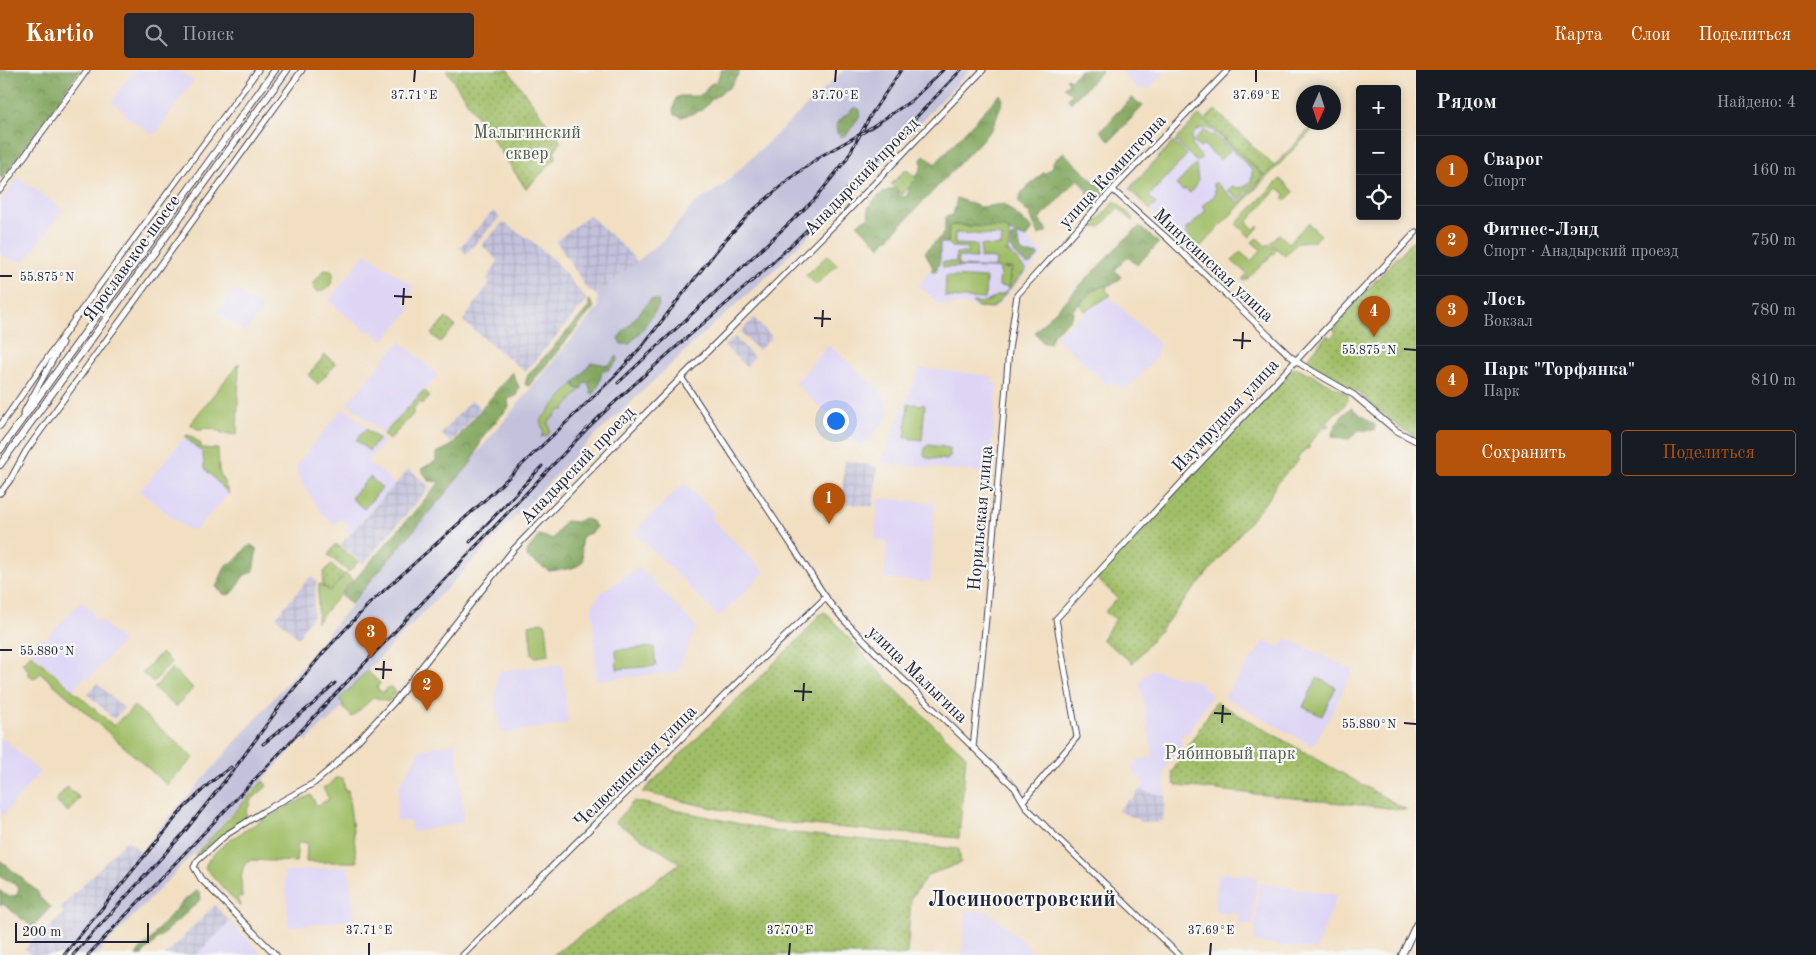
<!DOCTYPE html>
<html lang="ru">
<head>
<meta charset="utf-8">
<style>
  body { margin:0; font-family:"Old Standard TT",serif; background:#242831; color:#f1f3f6 }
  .controls { position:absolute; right:15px; top:15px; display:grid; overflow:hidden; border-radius:5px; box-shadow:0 2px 8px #0003 }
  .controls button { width:45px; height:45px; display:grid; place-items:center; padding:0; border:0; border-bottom:1px solid #363941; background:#171b24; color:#f1f3f6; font:25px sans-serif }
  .compass { position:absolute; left:1296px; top:15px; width:45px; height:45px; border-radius:50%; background:#171b24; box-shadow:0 2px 8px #0003; rotate:183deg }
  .scale { position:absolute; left:15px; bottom:12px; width:134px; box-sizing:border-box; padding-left:5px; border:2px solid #22223b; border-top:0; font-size:14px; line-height:18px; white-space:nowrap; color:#22223b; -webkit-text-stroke:4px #f6f6f2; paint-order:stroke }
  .you { position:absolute; left:835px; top:350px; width:18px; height:18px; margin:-12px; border:4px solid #fff; border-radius:50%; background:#1a73e8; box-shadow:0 0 0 8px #1a73e833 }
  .badge { display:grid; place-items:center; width:32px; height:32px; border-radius:50%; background:#b45309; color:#fff; font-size:16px; font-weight:700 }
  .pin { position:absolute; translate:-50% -41px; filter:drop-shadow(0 1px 2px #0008) }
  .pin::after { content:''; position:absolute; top:26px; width:18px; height:15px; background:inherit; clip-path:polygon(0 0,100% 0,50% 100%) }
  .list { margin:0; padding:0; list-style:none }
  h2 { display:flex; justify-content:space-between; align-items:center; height:65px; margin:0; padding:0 20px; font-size:21px }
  h2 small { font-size:16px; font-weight:400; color:#9ea1a6 }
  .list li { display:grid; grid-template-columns:32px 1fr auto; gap:15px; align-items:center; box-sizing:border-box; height:70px; padding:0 20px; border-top:1px solid #363941 }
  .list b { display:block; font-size:19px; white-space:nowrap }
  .list p { margin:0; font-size:16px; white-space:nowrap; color:#9ea1a6 }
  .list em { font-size:16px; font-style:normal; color:#9ea1a6 }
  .actions { display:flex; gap:10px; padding:15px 20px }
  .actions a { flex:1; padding:11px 0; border:1px solid #b45309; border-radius:5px; text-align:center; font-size:18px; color:#b45309 }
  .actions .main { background:#b45309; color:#fff }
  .icon { flex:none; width:28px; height:28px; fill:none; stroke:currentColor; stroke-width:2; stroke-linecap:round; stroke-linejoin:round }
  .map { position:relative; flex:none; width:1416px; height:885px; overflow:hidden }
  header { display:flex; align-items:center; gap:30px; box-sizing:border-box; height:70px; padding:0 25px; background:#b45309; color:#fff }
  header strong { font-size:24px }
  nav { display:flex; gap:28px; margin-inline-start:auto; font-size:18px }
  .search { width:350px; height:45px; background:#242831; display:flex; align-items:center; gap:12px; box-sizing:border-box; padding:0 18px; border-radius:5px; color:#9ea1a6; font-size:19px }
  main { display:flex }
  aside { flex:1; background:#171b24 }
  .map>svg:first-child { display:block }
  .built { fill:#ded5f5 }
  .industrial { fill:url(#industrial-grid) }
  .railway { fill:#c3c1db }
  .grass { fill:#a0be66; stroke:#617050; fill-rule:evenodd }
  .forest { fill:url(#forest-crowns); stroke:#51644b }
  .park { fill:url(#park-dots); stroke:#617050 }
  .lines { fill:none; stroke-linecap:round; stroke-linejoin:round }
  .stream { stroke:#66a9db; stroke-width:1 }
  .minor-casing { stroke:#413e4f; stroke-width:7 }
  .major-casing { stroke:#413e4f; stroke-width:8 }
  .minor { stroke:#fff; stroke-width:5 }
  .major { stroke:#fff; stroke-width:6 }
  .rail-casing { stroke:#22223b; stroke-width:3 }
  .rail { stroke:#f6f6f2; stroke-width:1; stroke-dasharray:4; stroke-linecap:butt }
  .ticks { fill:none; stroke:#22223b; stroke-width:2 }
  .labels { text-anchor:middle; stroke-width:4.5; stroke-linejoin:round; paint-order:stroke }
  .park-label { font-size:18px; fill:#4e594a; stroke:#f6f6f2 }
  .street-label { font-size:18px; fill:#22223b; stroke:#f6f6f2 }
  .district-label { font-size:22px; font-weight:bold; fill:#22223b; stroke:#f6f6f2 }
  .ticks-label { font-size:12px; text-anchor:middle; fill:#22223b; stroke:#f6f6f2; stroke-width:4.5; stroke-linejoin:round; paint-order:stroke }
</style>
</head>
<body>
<header>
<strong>Kartio</strong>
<div class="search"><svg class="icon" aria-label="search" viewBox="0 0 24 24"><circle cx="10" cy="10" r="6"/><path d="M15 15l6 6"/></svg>Поиск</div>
<nav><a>Карта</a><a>Слои</a><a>Поделиться</a></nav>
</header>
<main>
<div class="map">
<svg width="1416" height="885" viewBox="0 0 1416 885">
  <defs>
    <pattern id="industrial-grid" width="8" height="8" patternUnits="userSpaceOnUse" patternTransform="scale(1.25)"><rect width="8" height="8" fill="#c3c1db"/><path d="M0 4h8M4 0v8" fill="none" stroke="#a7a6bd"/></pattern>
    <pattern id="forest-crowns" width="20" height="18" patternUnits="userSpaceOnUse" patternTransform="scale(1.25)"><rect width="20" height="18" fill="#80a55b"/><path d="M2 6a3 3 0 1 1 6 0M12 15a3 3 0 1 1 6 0" fill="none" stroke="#68864c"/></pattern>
    <pattern id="park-dots" width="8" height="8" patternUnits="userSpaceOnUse" patternTransform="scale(1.25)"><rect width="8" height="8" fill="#a0be66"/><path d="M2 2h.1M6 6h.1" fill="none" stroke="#829a55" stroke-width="1.8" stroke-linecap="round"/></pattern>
  </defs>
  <rect width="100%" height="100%" fill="#f6f6f2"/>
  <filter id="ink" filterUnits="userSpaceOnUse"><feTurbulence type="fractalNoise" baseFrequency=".02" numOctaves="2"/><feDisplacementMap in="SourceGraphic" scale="10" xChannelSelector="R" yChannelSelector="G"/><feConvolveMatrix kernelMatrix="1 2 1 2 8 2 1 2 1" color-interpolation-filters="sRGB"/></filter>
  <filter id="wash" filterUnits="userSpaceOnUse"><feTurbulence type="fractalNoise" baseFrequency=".0096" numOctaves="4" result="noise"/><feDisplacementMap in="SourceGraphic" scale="20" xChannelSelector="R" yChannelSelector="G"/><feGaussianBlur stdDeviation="1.12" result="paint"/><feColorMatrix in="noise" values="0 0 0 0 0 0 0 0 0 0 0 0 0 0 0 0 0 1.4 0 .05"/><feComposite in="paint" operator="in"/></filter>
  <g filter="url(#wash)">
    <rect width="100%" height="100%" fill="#f2dfc2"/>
    <path class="built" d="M134,0H177L193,11L154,66L124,45L125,42L111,32Z
      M1120,0H1167L1147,20L1143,17L1139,20Z
      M1199,44L1264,106L1193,180L1127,119Z
      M18,107L63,139L26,190H13L0,185V132Z
      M957,128L980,137L1004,134L1033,159L1026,168L1044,184L994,239L977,238L971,235L938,234L918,215L933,198L925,182L945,162V147L953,145Z
      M366,183L414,217L404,232L412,238L383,271L370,260L368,262L330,233V229Z
      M235,219L263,239L245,262L218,242Z
      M1110,227L1160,274L1155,289L1127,319L1106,313L1055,266L1081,245Z
      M400,271L438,305L383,364L347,333Z
      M829,275L884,325L889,347L861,377L795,313Z
      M920,298L992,306L991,313L997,314L990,403L880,393Z
      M343,338L385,372L367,392L383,403L394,415L349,464L345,460L349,456L341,448L334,455L321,442L302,414L296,401V396L302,388Z
      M185,367L203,383L204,398L229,424L195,460L184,457L140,421Z
      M684,413L714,443L710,447L765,502L719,547L634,462Z
      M878,428L934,433L931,510L923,512L884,508L887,471L875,470Z
      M639,497L697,557L676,603L596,610L592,536L599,524Z
      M81,531L94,543L92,546L96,550L98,548L123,571L89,609L85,606L73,619L29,580L42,566L46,569Z
      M1286,568L1353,600L1325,656L1312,676L1224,627L1265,570L1281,578Z
      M562,594L568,654L505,663L500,659L495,632L499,601Z
      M1151,599L1198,612L1212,625L1188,664L1184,663L1180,669L1182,674L1166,697L1164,705L1165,726L1139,720L1145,715L1131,699L1138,690L1153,687L1140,612Z
      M3,668L40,702L3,745L0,742V671Z
      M456,672L464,746L461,753L412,762L410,751L396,752L399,717L419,681Z
      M348,796L355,850L289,857L284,802Z
      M1218,803L1257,806L1253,855L1239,854L1240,844L1215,842Z
      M1259,813L1337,825L1316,880L1254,872Z
      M966,841H987L1032,880L1031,885H962Z
      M230,852L263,885H196Z"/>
    <path class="industrial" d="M493,141L500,147L466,184L460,177Z
      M589,145L629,182L637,192L597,225L587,219L556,171Z
      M503,152L532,171L556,192L586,229V232L525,302L463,251L490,212L487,209L498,191L482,175Z
      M754,248L772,267L758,281L740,262Z
      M735,267L754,287L746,297L724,276Z
      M471,330L481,338L451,373L441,364Z
      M845,390L877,397L873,436L841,433Z
      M409,399L430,417L363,494L340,475Z
      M311,506L316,511L313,546L301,561L302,563L298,568L276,547Z
      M97,613L124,638L114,649L87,624Z
      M1139,720L1165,726L1163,751H1158V753L1140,752L1137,749L1117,741L1129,729L1132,731Z
      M127,770L141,782L57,885H31L25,879L39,862L42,865L64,843L60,839L64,834Z
      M215,835L230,852L196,885H165Z"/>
    <path class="railway" d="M844,0H970L870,106L774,200L700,267L579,381L339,630L344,635L327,654L325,652L307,672L302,668L194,784L191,786L96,885H57L141,782L157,761L158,758L163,754L269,634L598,237L597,225L664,169L694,134L722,116Z"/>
    <path class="grass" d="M1199,45L1263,106L1239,130L1228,120L1232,116C1245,122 1255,112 1251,99L1213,61C1203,54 1189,61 1192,74C1193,79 1198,83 1202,87L1197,92L1175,71Z
      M1315,53H1319L1195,182L1193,180L1197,176L1186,165V158L1188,156L1190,157L1206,140L1202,136L1215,125V119L1213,114L1215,112L1239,133Z
      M1204,60L1211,66L1213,64L1230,80L1220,90L1204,75L1200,78L1193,72Z
      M1173,72L1187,85L1149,126L1156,134L1150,140L1129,119Z
      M1196,94L1198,112L1190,123L1185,119L1183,121L1176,115Z
      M1280,109L1294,122L1285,131L1283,129L1286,125L1278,118L1247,152L1254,159L1258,156L1259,157L1250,167L1236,154Z
      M1115,131L1134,149L1133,151L1118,138L1100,157L1091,158Z
      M1308,153L1321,165L1315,171L1298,172L1285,186L1270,173L1279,164L1289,173Z
      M952,155L1007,158L1009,162V179L1005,182H1009L1026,200L993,238L978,237L972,232C982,233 987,233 995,227C997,225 1000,226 1003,224C1011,220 1011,207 1012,198H1003L1010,199L1009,217L999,216L1000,198L943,197L942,192H956V183H968V178L952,177L948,173L949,157ZM955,163L1002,166L1001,176L981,175L980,188L996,189L995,198L958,196L959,187L976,188L977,175L955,174Z
      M1257,168L1266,176L1268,174L1276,181L1245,211L1242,209L1247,204L1232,191L1240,182L1251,191L1261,180L1252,172Z
      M828,185L837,195L816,215L806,205Z
      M325,199L331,200C338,209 325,227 314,220L313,213Z
      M946,206L986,208L985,229L945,227Z
      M1102,216H1107L1106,220L1111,225L1085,241L1079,235L1090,223Z
      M239,293L237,365L221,363V361H216L215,359L203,358L202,360H199L190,354Z
      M575,312V317L580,320L565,338V340H560L548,353L550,360L548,365L541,367L544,362L540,351Z
      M424,320L428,324L429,328L422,334L420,332L413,339L415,342L389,370L383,365Z
      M908,334L925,335L922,370L905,368Z
      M366,359L379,369L369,381L356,370Z
      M187,365L191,366L201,374V378L218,379L219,401L229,424L204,398L203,383L185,367Z
      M928,375L950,378V387L947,390L927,388L924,385L925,378Z
      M370,407L382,418L364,439L351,428Z
      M345,503L353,509L317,552L319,514L330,521Z
      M542,552L546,555L549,585L535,587L532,585L529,555Z
      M654,577L656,596L617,599L616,580Z
      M31,584L114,656L123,646L124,647L134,636L194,688L167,715L41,603L34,609L27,603L29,601L22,593Z
      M172,598L193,618L176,637L154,618Z
      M367,601L380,613L377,618L383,623L386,618L391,617L396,622L388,632L374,627L352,647L342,637L344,635L339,630Z
      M1317,608L1336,617L1322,646L1303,637Z
      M335,708H343L345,720H348L357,792H306L307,773L298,772L296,792L250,790C238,796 242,816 242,828L240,826L237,828L241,834L240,836L205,798C209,774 288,736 311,725L317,736L329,729L323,718L332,713Z
      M263,711L267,716L249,732L251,734L247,739L246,747L196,786L195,785Z"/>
    <path class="forest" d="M0,0H80L3,108L0,107Z
      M721,0H741L730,17L713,28L702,40L682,47L675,45L673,41L676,28L680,26H698L704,23L709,15L717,11Z
      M1080,0H1101L1102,2L1071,33L1068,29L1072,24L1064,17L1069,13L1066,9L1067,8L1071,10Z
      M1000,24L1003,30L992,59L880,177L857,154L869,147L868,138C875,128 884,119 897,118L899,126L906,127C909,122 910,116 912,111C916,103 924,100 921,89L924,85L935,94Z
      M1132,28L1143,36L1110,71L1100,61L1112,50L1113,46Z
      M855,37L860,40V46L847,64L841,67L837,63L836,56L841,49Z
      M1064,83L1105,122L1094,132C1087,125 1087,116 1078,109L1039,150L1048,161L1039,165L1030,145L1018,132L1021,123L1043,103H1046L1053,96V91Z
      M957,128L980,137L1004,134L1033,159L1026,168L1009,162L1006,158L952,155L949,157L948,173H940V190L936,202H932L931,201L933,198L925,182L945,162V147L953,145Z
      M1140,156L1159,173L1137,195L1128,187L1115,200L1121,207L1118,211L1107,216H1102L1090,223L1073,240C1074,250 1062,255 1055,262C1052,265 1052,269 1050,273H1043L1035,262L1123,171Z
      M1014,166L1017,167L1021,180L1025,184H1038V187L1032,193L1028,195C1017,189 1009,179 1011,167Z
      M589,229L594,237L528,317L525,314L528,305L589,237Z
      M651,229L658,230L659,235L642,260L629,274H621L618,268Z
      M617,286L618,290L610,299L602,302L599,314L594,324L591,323L589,314L586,312L582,316V320L575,317V312L591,293C598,292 602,295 609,295Z
      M512,302L519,317L516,326L508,329L509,337L484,365L471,393L351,534L341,525L440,412L429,411L421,399L436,391V383L451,376Z
      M1351,338L1374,354L1376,356L1374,360H1359L1349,369L1333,367L1332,364C1335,354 1342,344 1351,338Z
      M584,448L593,452L596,457L593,462L583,466L581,472L583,491C576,501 560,499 549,501L527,487V482L539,465L553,469L565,451L577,452Z
      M251,475L257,479L253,502C250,503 247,504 245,505C237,511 239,524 225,525L216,517L226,495C242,490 239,481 251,475Z
      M0,790L38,822L40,828L51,837L32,857L3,834L0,836V820C5,826 9,827 17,825L19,817C13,812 6,811 0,806Z
      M196,821L200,823L201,827L199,831L160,867L156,869L154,873L142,885H136C141,877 154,869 156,862L183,831Z"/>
    <path class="park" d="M446,0H508L561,72L554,81L556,88L526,119Z
      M1215,40L1274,96L1264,106L1205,50Z
      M906,99L917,109L902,125L891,114Z
      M1416,167V366L1400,358L1356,321L1308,295L1306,290L1327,265L1331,268L1336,262L1332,258Z
      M446,248L455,256L440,272L431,264Z
      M325,285L336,294L318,314L308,305Z
      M1296,297L1345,322L1348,326L1347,332L1339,342H1336L1326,354L1329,355L1327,357L1324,356L1308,376L1310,377L1308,379H1305L1297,389L1299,390C1289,401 1274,412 1270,427L1133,593L1102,569L1116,549L1106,543V540L1118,528L1095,507L1293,299Z
      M336,474L358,492L349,502L328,485Z
      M331,494L344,505L330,521L322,515L324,502Z
      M825,542L897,621L966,686L959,768L776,752L642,722L803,565L819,545Z
      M161,583L172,593L153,612L142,603Z
      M1216,632L1407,740L1179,716L1174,714L1172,702Z
      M67,717L80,728L68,742L55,731Z
      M634,731L773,761L959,779L961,793L928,805L911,828L907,885H553L680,793L615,752Z"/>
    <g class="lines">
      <path class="stream" d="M519,419L526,423
        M529,425L534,428"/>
    </g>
  </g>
  <g filter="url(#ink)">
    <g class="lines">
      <g class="minor-casing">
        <path id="minor" d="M0,120L87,0
          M1113,120L1167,168L1290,286L1302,295L1354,325L1395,360L1416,371
          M681,307L829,532L843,549L881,588L1015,718L1027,738L1046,757L1179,885
          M23,344L62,273
          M0,356L77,246L258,0
          M0,423L10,410L26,381L302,0
          M973,678L986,549L1009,280L1017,225L1118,114L1228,0
          M1023,731L1077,667L1056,549L1116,483L1416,162
          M276,885L201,809L194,797L197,791L226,765L264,741L314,713L335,695L395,631L513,480L647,342L845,144L983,0
          M463,885L749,601L826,527"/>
      </g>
      <g class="major-casing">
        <path id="major" d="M0,380L275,0
          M0,395L287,0
          M1402,885L1416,855"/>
      </g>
      <use href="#minor" class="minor"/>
      <use href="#major" class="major"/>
      <g class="rail-casing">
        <path id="rail" d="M618,313L815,129L846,90L872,43L901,0
          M470,472L542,396
          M263,674L313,634L335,613
          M64,885L182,740L211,712L231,697
          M73,885L182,765L235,698L283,632L323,583L369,534L487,428L614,307L643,275L721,175L751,142L792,107L821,86L864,62L911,31L943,0
          M88,885L587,359C645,301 709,250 770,195C837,133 898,66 961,0"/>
      </g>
      <use href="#rail" class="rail"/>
    </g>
  </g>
  <path class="ticks" d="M414,12L415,0M835,12L836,0M1256,12V0M0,206H12M394,226L412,227M403,235L404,218M814,248L831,249M822,257L823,240M1233,270L1251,271M1242,279L1243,262M1404,279L1416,280M0,580H12M375,599L392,600M383,609L384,591M794,621L812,622M803,631L804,613M1214,643L1231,644M1222,653L1223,635M1404,653L1416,654M369,885V873M789,885L790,873M1210,885L1211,873"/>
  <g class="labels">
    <g class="park-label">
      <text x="527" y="68">Малыгинский<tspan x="527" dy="21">сквер</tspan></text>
      <text x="1230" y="689">Рябиновый парк</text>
    </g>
    <g class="street-label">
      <text transform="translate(1112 101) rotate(-47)" y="6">улица Коминтерна</text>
      <text transform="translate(861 106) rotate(-46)" y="6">Анадырский проезд</text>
      <text transform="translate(131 188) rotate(-54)" y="6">Ярославское шоссе</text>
      <text transform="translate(1214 195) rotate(43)" y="6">Минусинская улица</text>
      <text transform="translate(1225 345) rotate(-47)" y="6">Изумрудная улица</text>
      <text transform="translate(577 395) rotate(-46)" y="6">Анадырский проезд</text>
      <text transform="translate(980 448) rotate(-85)" y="6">Норильская улица</text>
      <text transform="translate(918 604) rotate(44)" y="6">улица Малыгина</text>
      <text transform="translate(635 696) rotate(-45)" y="6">Челюскинская улица</text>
    </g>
    <g class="district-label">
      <text x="1022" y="836">Лосиноостровский</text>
    </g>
  </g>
  <g class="ticks-label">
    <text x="414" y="29">37.71°E</text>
    <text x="835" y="29">37.70°E</text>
    <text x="1256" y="29">37.69°E</text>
    <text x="47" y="211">55.875°N</text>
    <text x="1369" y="284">55.875°N</text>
    <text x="47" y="585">55.880°N</text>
    <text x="1369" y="658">55.880°N</text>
    <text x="369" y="864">37.71°E</text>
    <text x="790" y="864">37.70°E</text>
    <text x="1211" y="864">37.69°E</text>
  </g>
</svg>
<div class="controls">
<button>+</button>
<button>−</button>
<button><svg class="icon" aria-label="locate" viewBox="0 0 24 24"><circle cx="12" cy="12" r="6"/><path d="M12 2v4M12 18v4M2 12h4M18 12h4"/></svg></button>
</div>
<svg class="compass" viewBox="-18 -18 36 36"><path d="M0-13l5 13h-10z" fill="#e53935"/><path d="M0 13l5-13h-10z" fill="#9ea1a6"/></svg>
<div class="scale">200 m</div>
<div class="you"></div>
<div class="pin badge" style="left:829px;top:454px">1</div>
<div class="pin badge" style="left:427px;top:641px">2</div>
<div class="pin badge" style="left:371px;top:588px">3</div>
<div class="pin badge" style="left:1374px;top:267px">4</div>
</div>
<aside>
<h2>Рядом<small>Найдено: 4</small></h2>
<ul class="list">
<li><span class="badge">1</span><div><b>Сварог</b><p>Спорт</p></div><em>160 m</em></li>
<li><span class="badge">2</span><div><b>Фитнес-Лэнд</b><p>Спорт · Анадырский проезд</p></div><em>750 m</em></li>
<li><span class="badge">3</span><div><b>Лось</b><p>Вокзал</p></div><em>780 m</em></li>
<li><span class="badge">4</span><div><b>Парк &quot;Торфянка&quot;</b><p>Парк</p></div><em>810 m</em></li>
</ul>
<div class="actions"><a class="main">Сохранить</a><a>Поделиться</a></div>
</aside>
</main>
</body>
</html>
